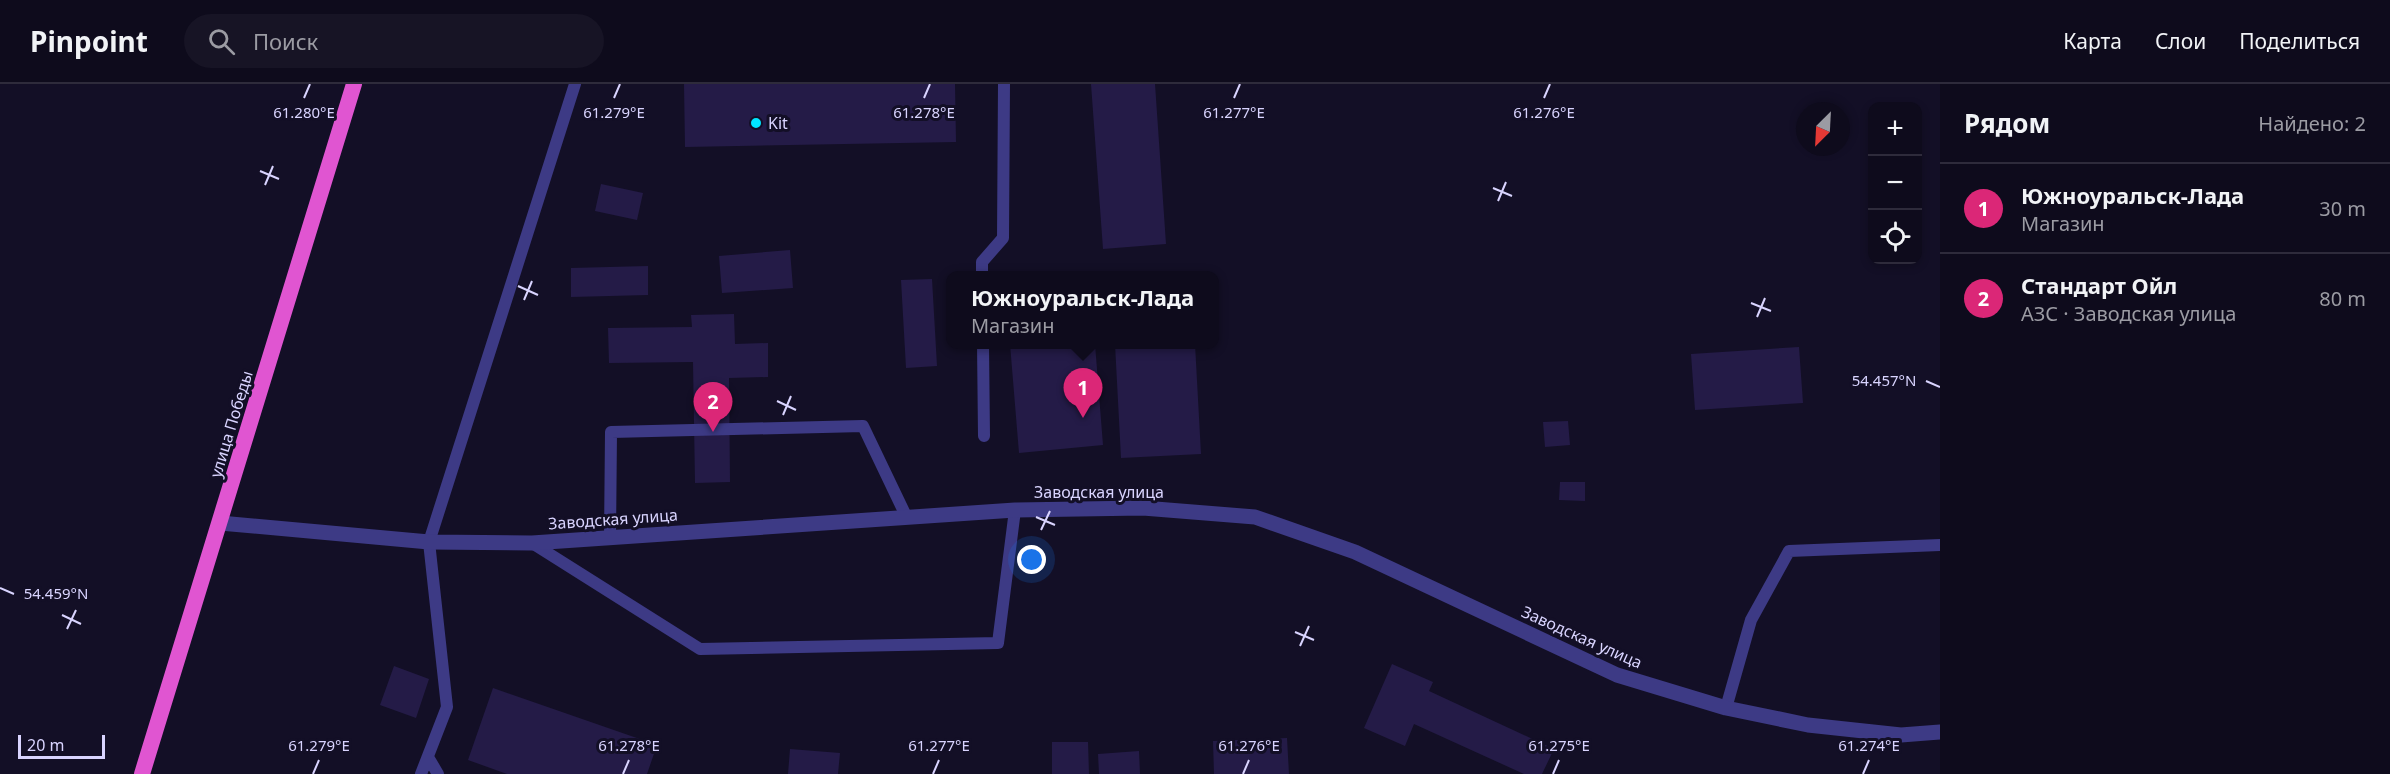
<!DOCTYPE html>
<html lang="ru">
<head>
<meta charset="utf-8">
<style>
  body { margin:0; font-family:"Noto Sans",sans-serif; background:#171425; color:#f1f3f6 }
  .controls { position:absolute; right:18px; top:18px; display:grid; overflow:hidden; border-radius:12px; box-shadow:0 3px 9px #0003 }
  .controls button { width:54px; height:54px; display:grid; place-items:center; padding:0; border:0; border-bottom:2px solid #2e2b3b; background:#0e0b1c; color:#f1f3f6; font:30px sans-serif }
  .compass { position:absolute; left:1796px; top:18px; width:54px; height:54px; border-radius:50%; background:#0e0b1c; box-shadow:0 3px 9px #0003; rotate:204deg }
  .scale { position:absolute; left:18px; bottom:15px; width:87px; box-sizing:border-box; padding-left:6px; border:3px solid #d9d4ff; border-top:0; font-size:16px; line-height:21px; white-space:nowrap; color:#d9d4ff; -webkit-text-stroke:4px #130f26; paint-order:stroke }
  .you { position:absolute; left:1032px; top:476px; width:21px; height:21px; margin:-15px; border:4px solid #fff; border-radius:50%; background:#1a73e8; box-shadow:0 0 0 9px #1a73e833 }
  .badge { display:grid; place-items:center; width:39px; height:39px; border-radius:50%; background:#db2777; color:#fff; font-size:20px; font-weight:700 }
  .pin { position:absolute; translate:-50% -50px; filter:drop-shadow(0 2px 3px #0008) }
  .pin::after { content:''; position:absolute; top:32px; width:21px; height:18px; background:inherit; clip-path:polygon(0 0,100% 0,50% 100%) }
  .popup { position:absolute; left:946px; top:187px; width:273px; height:78px; box-sizing:border-box; display:grid; place-content:center; border-radius:12px; background:#0e0b1c; filter:drop-shadow(0 2px 4px #0005); font-size:20px; white-space:nowrap; color:#9b9ba3 }
  .popup b { font-size:22px; color:#f1f3f6 }
  .popup::after { content:''; position:absolute; left:50%; top:100%; margin-left:-12px; border:12px solid transparent; border-top-color:#0e0b1c }
  .list { margin:0; padding:0; list-style:none }
  h2 { display:flex; justify-content:space-between; align-items:center; height:78px; margin:0; padding:0 24px; font-size:26px }
  h2 small { font-size:20px; font-weight:400; color:#9b9ba3 }
  .list li { display:grid; grid-template-columns:39px 1fr auto; gap:18px; align-items:center; box-sizing:border-box; height:90px; padding:0 24px; border-top:2px solid #2e2b3b }
  .list b { display:block; font-size:22px; white-space:nowrap }
  .list p { margin:0; font-size:20px; white-space:nowrap; color:#9b9ba3 }
  .list em { font-size:20px; font-style:normal; color:#9b9ba3 }
  .icon { flex:none; width:33px; height:33px; fill:none; stroke:currentColor; stroke-width:2; stroke-linecap:round; stroke-linejoin:round }
  .map { position:relative; flex:none; width:1940px; height:690px; overflow:hidden }
  header { display:flex; align-items:center; gap:36px; box-sizing:border-box; height:84px; padding:0 30px; background:#0e0b1c; border-bottom:2px solid #2e2b3b }
  header strong { font-size:28px }
  nav { display:flex; gap:33px; margin-inline-start:auto; font-size:21px }
  .search { width:420px; height:54px; background:#171425; display:flex; align-items:center; gap:15px; box-sizing:border-box; padding:0 21px; border-radius:33px; color:#9b9ba3; font-size:22px }
  main { display:flex }
  aside { flex:1; background:#0e0b1c }
  .map>svg:first-child { display:block }
  .building { fill:#241b47 }
  .lines { fill:none; stroke-linecap:round; stroke-linejoin:round }
  .service { stroke:#3d3a85; stroke-width:12 }
  .tertiary { stroke:#3d3a85; stroke-width:15 }
  .trunk { stroke:#e055d1; stroke-width:16 }
  .ticks { fill:none; stroke:#d9d4ff; stroke-width:2 }
  .poi-dot { fill:#00e5ff; stroke:#130f26; stroke-width:2 }
  .labels { text-anchor:middle; stroke-width:6; stroke-linejoin:round; paint-order:stroke }
  .poi-label { font-size:16px; fill:#d9d4ff; stroke:#130f26; text-anchor:start }
  .street-label { font-size:16px; fill:#d9d4ff; stroke:#130f26 }
  .ticks-label { font-size:15px; text-anchor:middle; fill:#d9d4ff; stroke:#130f26; stroke-width:6; stroke-linejoin:round; paint-order:stroke }
</style>
</head>
<body>
<header>
<strong>Pinpoint</strong>
<div class="search"><svg class="icon" aria-label="search" viewBox="0 0 24 24"><circle cx="10" cy="10" r="6"/><path d="M15 15l6 6"/></svg>Поиск</div>
<nav><a>Карта</a><a>Слои</a><a>Поделиться</a></nav>
</header>
<main>
<div class="map">
<svg width="1940" height="690" viewBox="0 0 1940 690">
  <rect width="100%" height="100%" fill="#130f26"/>
  <path class="building" d="M684,0H955L956,58L685,63Z
    M1091,0H1155L1166,160L1103,165Z
    M601,100L643,109L637,136L595,127Z
    M790,166L793,204L722,209L719,172Z
    M648,182V211L571,213V184Z
    M932,195L937,282L906,284L901,196Z
    M734,230L735,260L768,259V293L729,294L730,398L695,399L693,278L609,279L608,244L692,243L691,231Z
    M1010,260H1095L1103,361L1019,369Z
    M1115,260H1195L1201,370L1121,374Z
    M1799,263L1803,319L1695,326L1691,270Z
    M1568,337L1570,361L1545,363L1543,338Z
    M1560,398H1585V417L1559,416Z
    M1392,580L1433,598L1429,607L1554,665L1542,690H1524L1414,640L1405,662L1364,644Z
    M394,582L429,595L416,634L380,621Z
    M493,604L657,661L647,690H507L468,676Z
    M1287,654L1289,690H1214L1213,657Z
    M1052,658H1088L1089,690H1052Z
    M790,665L840,669L838,690H788Z
    M1139,667L1140,690H1099L1098,670Z"/>
  <g class="lines">
    <path class="service" d="M982,192V178L1003,154L1004,0
      M983,260L984,352
      M610,454L611,348L863,342L907,434
      M532,459L700,565L998,559L1015,426
      M1726,624L1751,536L1789,467L1940,461
      M428,673L438,690
      M421,690L447,623L429,458L575,0"/>
    <path class="tertiary" d="M220,439L429,458L532,459L1015,426L1143,424L1255,433L1355,468L1617,591L1726,624L1808,641L1901,651L1940,648"/>
    <path class="trunk" d="M142,690L354,0"/>
  </g>
  <path class="ticks" d="M304,14L310,0M614,14L620,0M924,14L930,0M1234,14L1240,0M1544,14L1550,0M260,87L279,95M265,101L273,82M1493,104L1512,112M1498,117L1506,98M518,202L538,211M524,216L532,197M1751,219L1771,227M1757,233L1765,214M1926,297L1940,303M777,317L796,326M783,331L791,312M1036,433L1055,441M1041,446L1050,427M0,504L14,510M62,531L81,540M67,545L76,526M1295,548L1314,556M1300,562L1309,542M313,690L319,676M623,690L629,676M933,690L939,676M1243,690L1249,676M1553,690L1559,676M1863,690L1869,676"/>
  <circle class="poi-dot" cx="756" cy="39" r="6"/>
  <g class="labels">
    <g class="poi-label">
      <text x="768" y="45">Kit</text>
    </g>
    <g class="street-label">
      <text transform="translate(231 340) rotate(-73)" y="6">улица Победы</text>
      <text x="1099" y="414">Заводская улица</text>
      <text transform="translate(613 435) rotate(-4)" y="6">Заводская улица</text>
      <text transform="translate(1582 553) rotate(24)" y="6">Заводская улица</text>
    </g>
  </g>
  <g class="ticks-label">
    <text x="304" y="34">61.280°E</text>
    <text x="614" y="34">61.279°E</text>
    <text x="924" y="34">61.278°E</text>
    <text x="1234" y="34">61.277°E</text>
    <text x="1544" y="34">61.276°E</text>
    <text x="1884" y="302">54.457°N</text>
    <text x="56" y="515">54.459°N</text>
    <text x="319" y="667">61.279°E</text>
    <text x="629" y="667">61.278°E</text>
    <text x="939" y="667">61.277°E</text>
    <text x="1249" y="667">61.276°E</text>
    <text x="1559" y="667">61.275°E</text>
    <text x="1869" y="667">61.274°E</text>
  </g>
</svg>
<div class="controls">
<button>+</button>
<button>−</button>
<button><svg class="icon" aria-label="locate" viewBox="0 0 24 24"><circle cx="12" cy="12" r="6"/><path d="M12 2v4M12 18v4M2 12h4M18 12h4"/></svg></button>
</div>
<svg class="compass" viewBox="-18 -18 36 36"><path d="M0-13l5 13h-10z" fill="#e53935"/><path d="M0 13l5-13h-10z" fill="#9b9ba3"/></svg>
<div class="scale">20 m</div>
<div class="you"></div>
<div class="pin badge" style="left:1083px;top:334px">1</div>
<div class="popup"><b>Южноуральск-Лада</b>Магазин</div>
<div class="pin badge" style="left:713px;top:348px">2</div>
</div>
<aside>
<h2>Рядом<small>Найдено: 2</small></h2>
<ul class="list">
<li><span class="badge">1</span><div><b>Южноуральск-Лада</b><p>Магазин</p></div><em>30 m</em></li>
<li><span class="badge">2</span><div><b>Стандарт Ойл</b><p>АЗС · Заводская улица</p></div><em>80 m</em></li>
</ul>
</aside>
</main>
</body>
</html>
